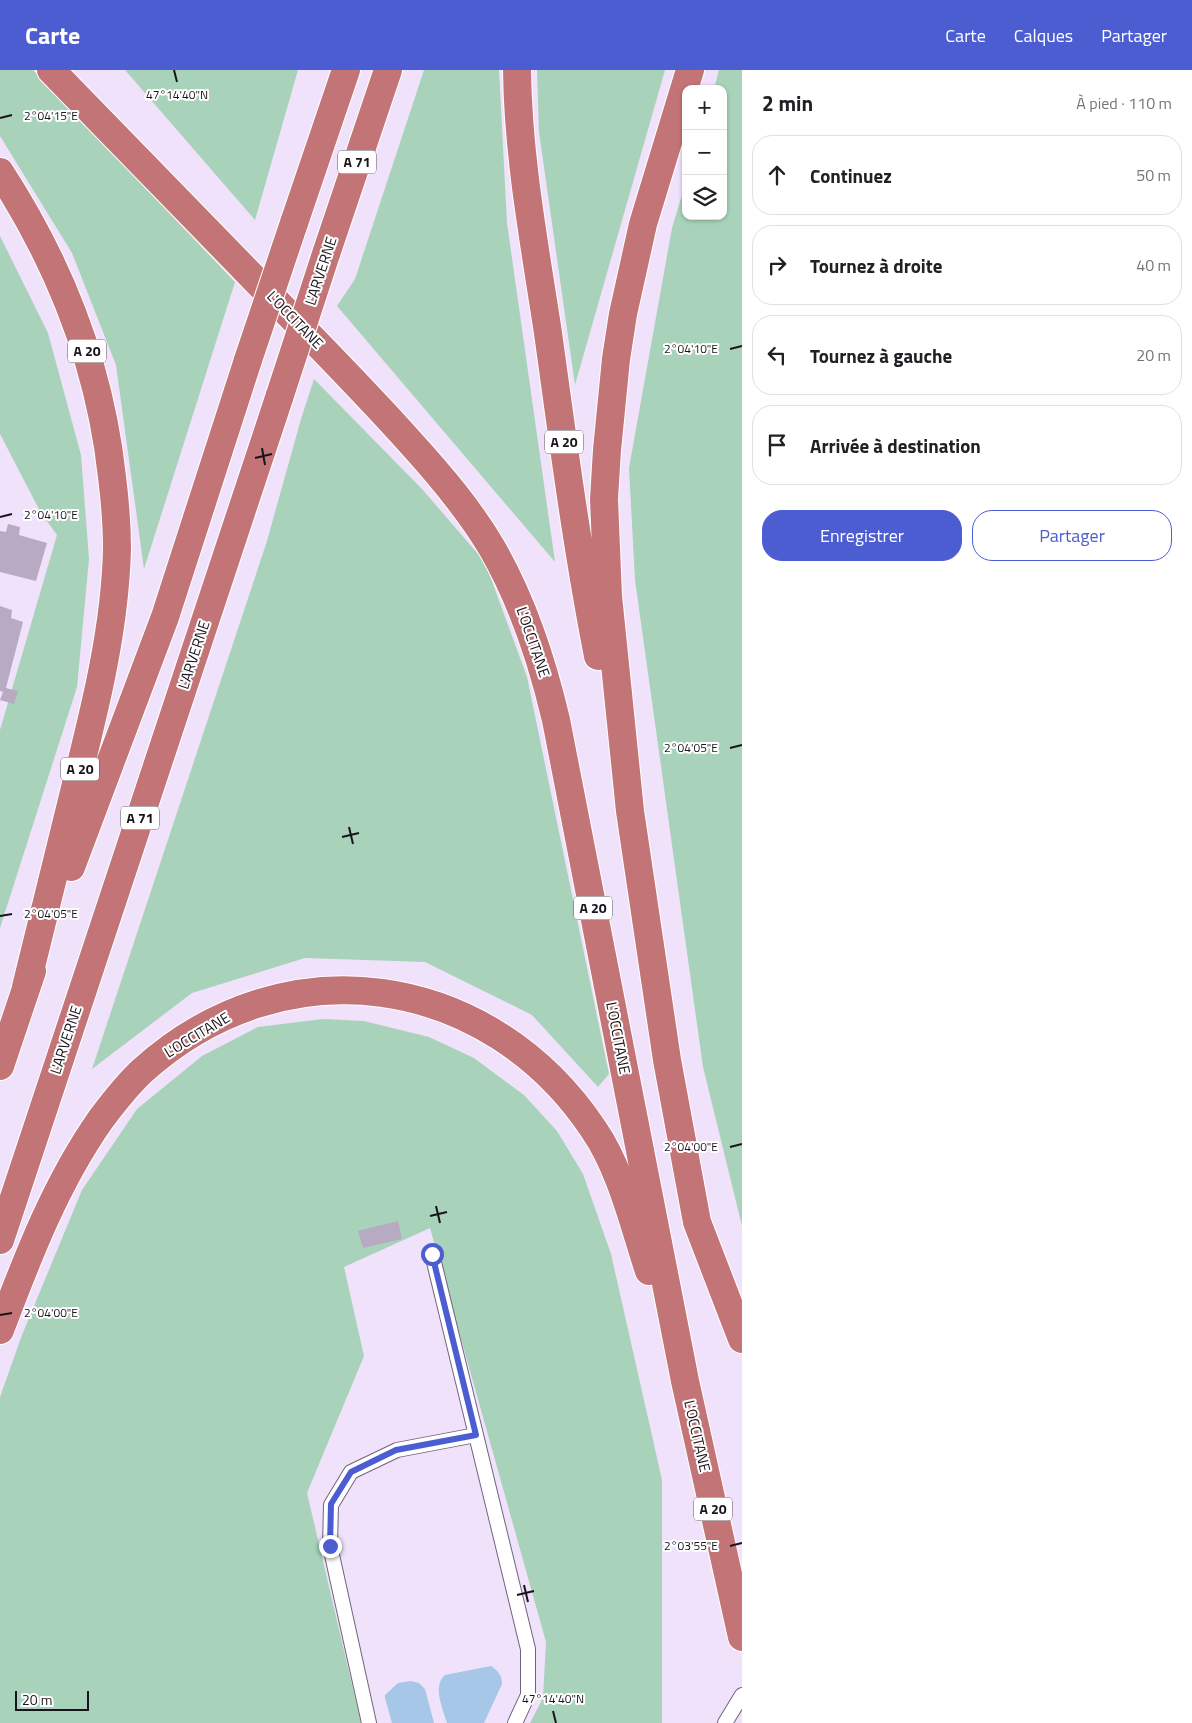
<!DOCTYPE html>
<html lang="fr">
<head>
<meta charset="utf-8">
<style>
  body { margin:0; font-family:"Titillium Web",sans-serif; background:#f6f6f6; color:#202124 }
  .controls { position:absolute; right:15px; top:15px; display:grid; overflow:hidden; border-radius:10px; box-shadow:0 1px 4px #0004 }
  .controls button { width:45px; height:45px; display:grid; place-items:center; padding:0; border:0; border-bottom:1px solid #e0e0e0; background:#fff; color:#202124; font:25px sans-serif }
  .scale { position:absolute; left:15px; bottom:12px; width:74px; box-sizing:border-box; padding-left:5px; border:2px solid #19141c; border-top:0; font-size:14px; line-height:18px; white-space:nowrap; color:#19141c; -webkit-text-stroke:4px #fff; paint-order:stroke }
  .stop { position:absolute; width:15px; height:15px; margin:-11px; border:4px solid #4c5dd2; border-radius:50%; background:#fff }
  .stop.end { background:#4c5dd2; border-color:#fff; box-shadow:0 1px 5px #0008 }
  .list { margin:0; padding:0; list-style:none }
  h2 { display:flex; justify-content:space-between; align-items:center; height:65px; margin:0; padding:0 20px; font-size:21px }
  h2 small { font-size:16px; font-weight:400; color:#757577 }
  .list li { display:grid; grid-template-columns:32px 1fr auto; gap:15px; align-items:center; box-sizing:border-box; height:80px; margin:0 10px 10px; padding:0 10px; border:1px solid #e0e0e0; border-radius:20px }
  .list b { display:block; font-size:19px; white-space:nowrap }
  .list em { font-size:16px; font-style:normal; color:#757577 }
  .actions { display:flex; gap:10px; padding:15px 20px }
  .actions a { flex:1; padding:11px 0; border:1px solid #4c5dd2; border-radius:20px; text-align:center; font-size:18px; color:#4c5dd2 }
  .actions .main { background:#4c5dd2; color:#fff }
  .icon { flex:none; width:28px; height:28px; fill:none; stroke:currentColor; stroke-width:2; stroke-linecap:round; stroke-linejoin:round }
  .map { position:relative; flex:none; width:742px; height:1653px; overflow:hidden }
  header { display:flex; align-items:center; gap:30px; box-sizing:border-box; height:70px; padding:0 25px; background:#4c5dd2; color:#fff }
  header strong { font-size:24px }
  nav { display:flex; gap:28px; margin-inline-start:auto; font-size:18px }
  main { display:flex }
  aside { flex:1; background:#fff }
  .map>svg:first-child { display:block }
  .green { fill:#a9d2ba }
  .water { fill:#a6c7e8 }
  .building { fill:#b7aac2 }
  .lines { fill:none; stroke-linecap:round; stroke-linejoin:round }
  .service-casing { stroke:#71647a; stroke-width:16 }
  .motorway-casing { stroke:#fff; stroke-width:30 }
  .service { stroke:#fff; stroke-width:14 }
  .motorway { stroke:#c37476; stroke-width:28 }
  .motorway-bridge-casing { stroke:#fff; stroke-width:30; stroke-linecap:butt }
  .motorway-bridge { stroke:#c37476; stroke-width:28 }
  .route { stroke:#4c5dd2; stroke-width:6 }
  .ticks { fill:none; stroke:#19141c; stroke-width:2 }
  .labels { text-anchor:middle; stroke-width:4; stroke-linejoin:round; paint-order:stroke }
  .shield { fill:#fff; stroke:#5e5a60; stroke-width:1 }
  .shield-label { font-size:14px; font-weight:bold; fill:#19141c }
  .street-label { font-size:15px; fill:#19141c; stroke:#fff }
  .ticks-label { font-size:12px; text-anchor:middle; fill:#19141c; stroke:#fff; stroke-width:4; stroke-linejoin:round; paint-order:stroke }
</style>
</head>
<body>
<header>
<strong>Carte</strong>
<nav><a>Carte</a><a>Calques</a><a>Partager</a></nav>
</header>
<main>
<div class="map">
<svg width="742" height="1653" viewBox="0 0 742 1653">
  <rect width="100%" height="100%" fill="#f0e2fb"/>
  <path class="green" d="M0,0H33L235,212L144,499L116,295L72,183L0,66Z
    M125,0H298L255,150Z
    M424,0H499L507,153L555,492L337,236L355,209Z
    M537,0H665L575,315L539,62Z
    M719,0H742V1156L703,997L635,510L629,398L672,158L686,112V146H723V19H714Z
    M0,166L48,263L81,385L89,489L77,617L0,858V660L57,465L41,443L0,364Z
    M314,309L422,419L485,492L527,607L609,1004L598,1017L532,945L425,892L305,888L192,923L92,999L267,471L301,349Z
    M323,949L364,951L429,967L474,988L524,1025L557,1061L583,1104L611,1184L662,1410V1653H530L543,1628L546,1572L430,1158L344,1197L364,1286L307,1423L361,1653H0V1327L22,1265L82,1120L137,1039L202,986L258,957Z"/>
  <path class="water" d="M491,1596C498,1601 502,1605 502,1614L484,1653H447C443,1639 432,1616 445,1605Z
    M411,1611L419,1613L425,1619L434,1653H392L385,1628V1625L398,1613Z"/>
  <path class="building" d="M8,454L20,457L19,465L47,473L36,511L0,502V461L6,462Z
    M0,536L12,540L11,548L23,552L6,618L18,621L14,634L0,630L3,622L0,621Z
    M398,1151L402,1169L363,1178L358,1161Z"/>
  <g class="lines">
    <g class="service-casing">
      <path id="service" d="M432,1184L476,1365
        M369,1653L330,1476L331,1435L351,1402L397,1380L476,1365L528,1579V1625L515,1653
        M725,1653L742,1625"/>
    </g>
    <g class="motorway-casing">
      <path id="motorway" d="M51,0C137,88 223,176 309,265C343,300 377,335 410,372C440,405 469,439 492,478C523,532 542,590 556,650L685,1311L742,1567
        M517,0C518,88 535,177 548,263C563,371 577,479 598,586
        M690,0L643,154L623,244L616,289L607,380L604,429L608,526L630,741L667,990L697,1152L742,1269
        M0,102C61,196 100,295 112,407C115,431 117,455 117,479C115,558 96,634 77,710C60,779 43,848 26,917
        M294,153L346,0
        M326,184L388,0
        M71,797L165,547L248,290
        M0,996L32,901
        M0,1170L280,325
        M0,1260C28,1186 56,1113 101,1049C113,1033 127,1015 142,1001C284,872 489,902 594,1060C621,1099 634,1156 649,1201"/>
    </g>
    <use href="#service" class="service"/>
    <use href="#motorway" class="motorway"/>
    <g class="motorway-bridge-casing">
      <path id="motorway-bridge" d="M248,290L294,153
        M280,325L326,184"/>
    </g>
    <use href="#motorway-bridge" class="motorway-bridge"/>
  </g>
  <g class="lines">
    <path class="route" d="M330,1476L331,1434L351,1402L396,1380L476,1365L432,1184"/>
  </g>
  <path class="ticks" d="M174,0L177,12M0,48L12,45M730,279L742,276M262,378L265,395M255,388L272,384M0,447L12,444M730,678L742,675M349,757L353,774M342,767L359,763M0,846L12,844M730,1077L742,1074M436,1136L440,1153M430,1146L447,1142M0,1245L12,1243M730,1476L742,1473M524,1515L528,1532M517,1525L534,1521M553,1641L556,1653"/>
  <g class="labels">
    <g class="shield">
      <rect x="338" y="80.5" width="38" height="23" rx="4"/>
      <rect x="68" y="269.5" width="38" height="23" rx="4"/>
      <rect x="545" y="360.5" width="38" height="23" rx="4"/>
      <rect x="61" y="687.5" width="38" height="23" rx="4"/>
      <rect x="121" y="736.5" width="38" height="23" rx="4"/>
      <rect x="574" y="826.5" width="38" height="23" rx="4"/>
      <rect x="694" y="1427.5" width="38" height="23" rx="4"/>
    </g>
    <g class="shield-label">
      <text x="357" y="97">A 71</text>
      <text x="87" y="286">A 20</text>
      <text x="564" y="377">A 20</text>
      <text x="80" y="704">A 20</text>
      <text x="140" y="753">A 71</text>
      <text x="593" y="843">A 20</text>
      <text x="713" y="1444">A 20</text>
    </g>
    <g class="street-label">
      <text transform="translate(321 201) rotate(-72)" y="5">L'ARVERNE</text>
      <text transform="translate(295 250) rotate(46)" y="5">L'OCCITANE</text>
      <text transform="translate(533 572) rotate(71)" y="5">L'OCCITANE</text>
      <text transform="translate(194 585) rotate(-72)" y="5">L'ARVERNE</text>
      <text transform="translate(197 965) rotate(-31)" y="5">L'OCCITANE</text>
      <text transform="translate(618 968) rotate(79)" y="5">L'OCCITANE</text>
      <text transform="translate(66 970) rotate(-72)" y="5">L'ARVERNE</text>
      <text transform="translate(697 1366) rotate(77)" y="5">L'OCCITANE</text>
    </g>
  </g>
  <g class="ticks-label">
    <text x="177" y="29">47°14'40"N</text>
    <text x="51" y="50">2°04'15"E</text>
    <text x="691" y="283">2°04'10"E</text>
    <text x="51" y="449">2°04'10"E</text>
    <text x="691" y="682">2°04'05"E</text>
    <text x="51" y="848">2°04'05"E</text>
    <text x="691" y="1081">2°04'00"E</text>
    <text x="51" y="1247">2°04'00"E</text>
    <text x="691" y="1480">2°03'55"E</text>
    <text x="553" y="1633">47°14'40"N</text>
  </g>
</svg>
<div class="controls">
<button>+</button>
<button>−</button>
<button><svg class="icon" aria-label="layers" viewBox="0 0 24 24"><path d="M12 4l9 5-9 5-9-5zM3 14l9 5 9-5"/></svg></button>
</div>
<div class="scale">20 m</div>
<div class="stop" style="left:432px;top:1184px"></div>
<div class="stop end" style="left:330px;top:1476px"></div>
</div>
<aside>
<h2>2 min<small>À pied · 110 m</small></h2>
<ul class="list">
<li><svg class="icon" aria-label="ahead" viewBox="0 0 24 24"><path d="M12 20V5M6 11l6-6 6 6"/></svg><div><b>Continuez</b></div><em>50 m</em></li>
<li><svg class="icon" aria-label="right" viewBox="0 0 24 24"><path d="M7 20v-9h11M14 6l5 5-5 5"/></svg><div><b>Tournez à droite</b></div><em>40 m</em></li>
<li><svg class="icon" aria-label="left" viewBox="0 0 24 24"><path d="M17 20v-9H6M10 6l-5 5 5 5"/></svg><div><b>Tournez à gauche</b></div><em>20 m</em></li>
<li><svg class="icon" aria-label="arrive" viewBox="0 0 24 24"><path d="M6 21V4h12l-3 4 3 4H6"/></svg><div><b>Arrivée à destination</b></div></li>
</ul>
<div class="actions"><a class="main">Enregistrer</a><a>Partager</a></div>
</aside>
</main>
</body>
</html>
